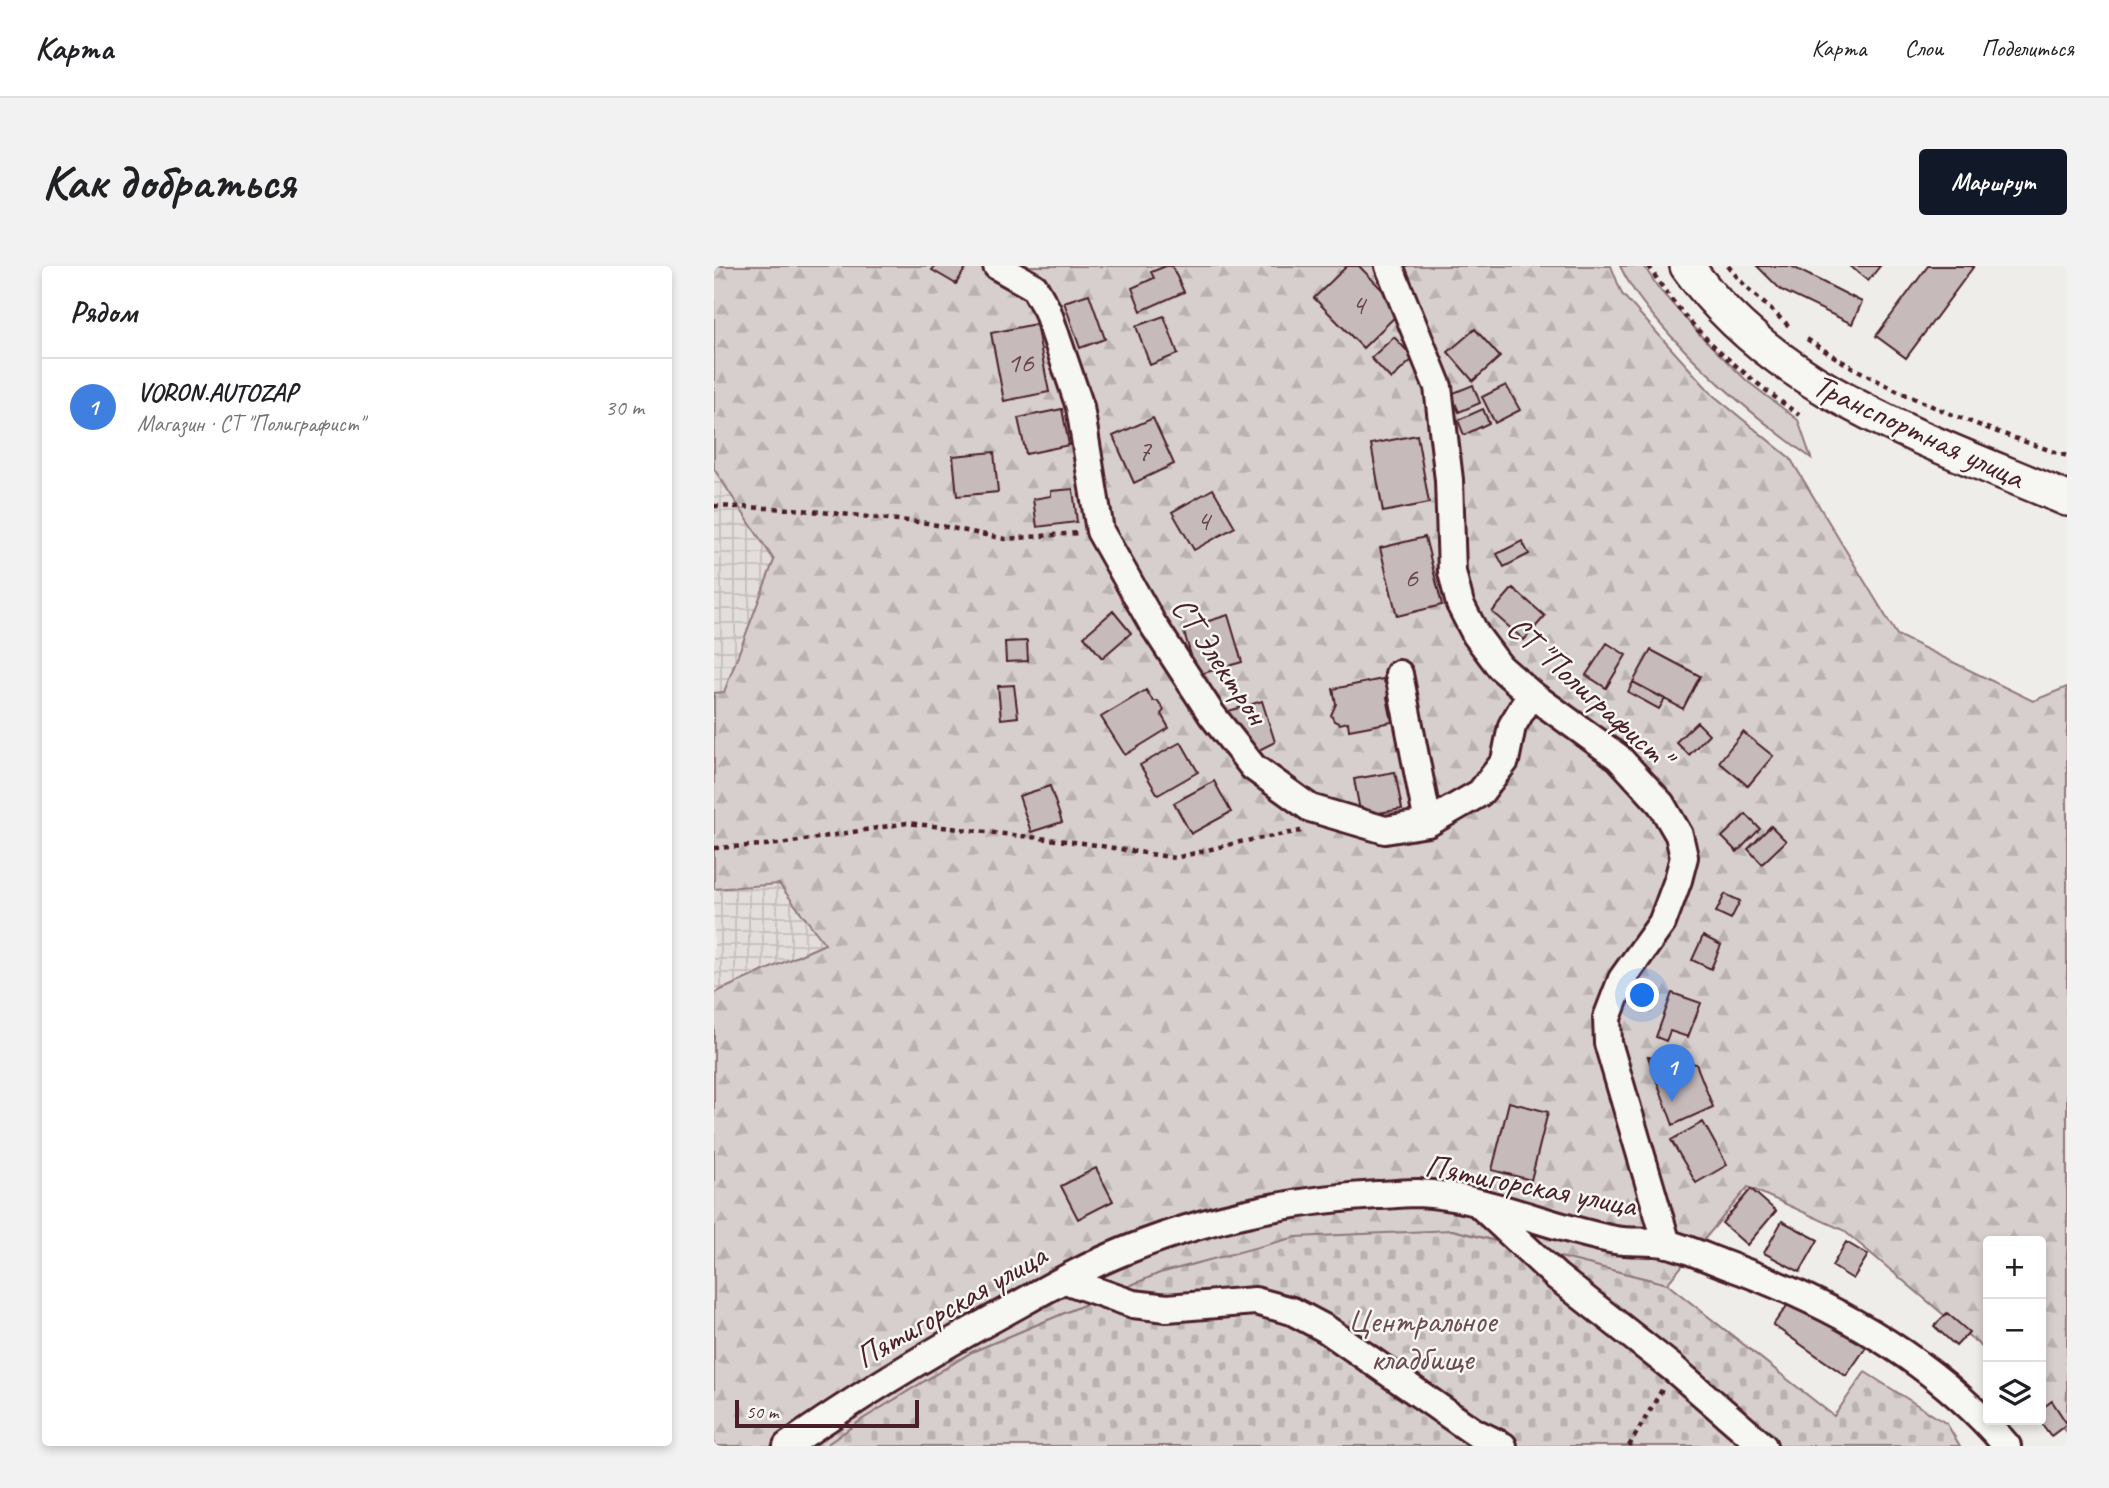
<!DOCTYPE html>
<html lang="ru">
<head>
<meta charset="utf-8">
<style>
  body { margin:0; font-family:Caveat,sans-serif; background:#f2f2f2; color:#202124 }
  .controls { position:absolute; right:21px; bottom:21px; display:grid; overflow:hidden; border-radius:7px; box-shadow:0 4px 10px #0003 }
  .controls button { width:63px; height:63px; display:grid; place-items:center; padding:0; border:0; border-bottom:2px solid #e0e0e0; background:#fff; color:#202124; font:35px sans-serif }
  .scale { position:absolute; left:21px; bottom:18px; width:184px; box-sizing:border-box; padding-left:7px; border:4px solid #4a1f2b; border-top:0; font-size:19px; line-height:24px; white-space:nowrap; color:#4a1f2b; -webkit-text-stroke:5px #f6f6f2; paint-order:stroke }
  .you { position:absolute; left:929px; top:730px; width:24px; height:24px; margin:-18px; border:5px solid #fff; border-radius:50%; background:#1a73e8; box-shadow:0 0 0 10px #1a73e833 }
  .badge { display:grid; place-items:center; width:46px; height:46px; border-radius:50%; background:#111827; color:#fff; font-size:23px; font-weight:700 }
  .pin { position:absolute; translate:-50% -58px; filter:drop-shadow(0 2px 4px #0008) }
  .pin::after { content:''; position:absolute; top:37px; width:24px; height:21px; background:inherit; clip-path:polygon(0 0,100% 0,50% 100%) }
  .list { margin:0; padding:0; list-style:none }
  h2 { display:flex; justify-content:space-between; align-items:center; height:91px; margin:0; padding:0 28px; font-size:30px }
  h2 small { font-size:23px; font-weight:400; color:#757577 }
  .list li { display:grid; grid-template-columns:46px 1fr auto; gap:21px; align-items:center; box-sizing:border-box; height:98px; padding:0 28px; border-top:2px solid #e0e0e0 }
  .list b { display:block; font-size:26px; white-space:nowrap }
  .list p { margin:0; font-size:23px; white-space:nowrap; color:#757577 }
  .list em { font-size:23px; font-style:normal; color:#757577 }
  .icon { flex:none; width:38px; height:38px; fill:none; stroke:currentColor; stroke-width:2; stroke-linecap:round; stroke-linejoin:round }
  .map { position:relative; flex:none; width:1353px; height:1180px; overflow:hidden; border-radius:7px }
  header { display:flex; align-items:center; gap:42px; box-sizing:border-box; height:98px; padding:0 35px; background:#fff; border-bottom:2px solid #e0e0e0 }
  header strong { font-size:33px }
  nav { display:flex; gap:38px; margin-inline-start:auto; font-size:24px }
  .intro { display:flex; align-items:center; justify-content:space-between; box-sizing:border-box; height:168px; padding:0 42px }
  h1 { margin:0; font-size:49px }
  .button { padding:18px 32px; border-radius:7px; background:#111827; color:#fff; font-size:24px; font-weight:700 }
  main { display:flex; gap:42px; padding:0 42px }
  aside { flex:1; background:#fff; border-radius:7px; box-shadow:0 4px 10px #0003 }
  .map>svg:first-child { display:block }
  .industrial { fill:url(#industrial-grid) }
  .grass { fill:#d7cfce; stroke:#90777c; stroke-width:2 }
  .forest { fill:url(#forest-firs); stroke:#90777c; stroke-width:2 }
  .cemetery { fill:url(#cemetery-stones); stroke:#90777c; stroke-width:2 }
  .building { fill:#c6babb; stroke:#4a1f2b; stroke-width:2 }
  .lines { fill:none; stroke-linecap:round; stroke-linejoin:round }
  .minor-casing { stroke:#4a1f2b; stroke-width:32 }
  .major-casing { stroke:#4a1f2b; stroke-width:38 }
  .path { stroke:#4a1f2b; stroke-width:4.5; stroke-dasharray:5 5; stroke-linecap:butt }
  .minor { stroke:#f6f6f2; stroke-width:26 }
  .major { stroke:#f6f6f2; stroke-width:33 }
  .labels { text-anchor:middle; stroke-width:5; stroke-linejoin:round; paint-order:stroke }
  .number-label { font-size:30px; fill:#69464f }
  .street-label { font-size:33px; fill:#4a1f2b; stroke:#f6f6f2 }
  .park-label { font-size:33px; fill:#6d4b54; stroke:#f6f6f2 }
</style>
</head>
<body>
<header>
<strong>Карта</strong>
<nav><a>Карта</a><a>Слои</a><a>Поделиться</a></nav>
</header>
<div class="intro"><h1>Как добраться</h1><a class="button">Маршрут</a></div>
<main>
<aside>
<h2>Рядом<small></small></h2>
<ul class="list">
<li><span class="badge" style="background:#3f7fe0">1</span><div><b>VORON.AUTOZAP</b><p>Магазин · СТ &quot;Полиграфист&quot;</p></div><em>30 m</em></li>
</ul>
</aside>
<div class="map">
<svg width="1353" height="1180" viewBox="0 0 1353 1180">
  <defs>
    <pattern id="industrial-grid" width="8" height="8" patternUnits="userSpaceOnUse" patternTransform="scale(1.75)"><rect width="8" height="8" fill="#e3dedc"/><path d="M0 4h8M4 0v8" fill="none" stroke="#c4bebd"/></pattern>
    <pattern id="forest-firs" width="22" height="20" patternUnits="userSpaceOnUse" patternTransform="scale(1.75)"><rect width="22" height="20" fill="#d7cfce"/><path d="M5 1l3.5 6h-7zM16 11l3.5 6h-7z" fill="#bab1b1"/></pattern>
    <pattern id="cemetery-stones" width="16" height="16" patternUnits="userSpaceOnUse" patternTransform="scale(1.75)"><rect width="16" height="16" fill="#d7cfce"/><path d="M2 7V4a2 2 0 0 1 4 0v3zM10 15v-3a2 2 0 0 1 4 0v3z" fill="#bab1b1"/></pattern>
  </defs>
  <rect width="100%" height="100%" fill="#efedea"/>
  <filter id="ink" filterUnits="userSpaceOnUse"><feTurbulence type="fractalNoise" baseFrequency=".0143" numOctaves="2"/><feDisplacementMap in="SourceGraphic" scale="14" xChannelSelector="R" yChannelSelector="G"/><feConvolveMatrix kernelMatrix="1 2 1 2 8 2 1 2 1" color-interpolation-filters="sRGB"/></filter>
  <g filter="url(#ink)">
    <path class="industrial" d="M0,203L60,294L10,426L0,427Z
      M65,617L111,678L0,727V623Z"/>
    <path class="grass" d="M906,0H930L945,23L988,71L1033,115L1084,154L1097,192C1044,153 1001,117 956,69C936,47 919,27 906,0Z"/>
    <path class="forest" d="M0,0H897L908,28L999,129L1076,192L1183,369L1319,435L1353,421V1166L1327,1139V975H1274V1086L1129,964L1034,921L953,1018L738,964L446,1007L258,1086L149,1153L111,1180H0V727L111,678L65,618L0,623V427L10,426L60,294L0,203Z"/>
    <path class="cemetery" d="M738,964L953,1018L1120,1150L1151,1106L1233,1158L1246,1180H111L149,1153L258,1086L446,1007L582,971Z"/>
    <path class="building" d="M221,0H253L242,18L218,4Z
      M452,0H458L470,26L427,45L418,22L440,12L437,6Z
      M633,0H645L688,44L649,82L600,32Z
      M1043,0H1077L1148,36L1138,58L1067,24Z
      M1136,0H1166L1154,15Z
      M1214,0H1260L1192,92L1162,70Z
      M375,28L391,73L366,82L350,36Z
      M450,50L464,88L436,99L422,60Z
      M322,58L335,126L290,135L277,67Z
      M761,63L786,91L759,115L734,86Z
      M680,71L700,92L677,113L657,92Z
      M759,119L766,137L745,146L737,128Z
      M792,119L806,144L781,157L768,131Z
      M348,143L355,179L312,188L304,152Z
      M769,143L775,157L750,169L744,154Z
      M439,152L460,198L420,217L399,170Z
      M703,169L715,237L669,246L657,178Z
      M280,186L284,226L243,230L239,190Z
      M359,223L363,256L323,261L319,233L337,230V225Z
      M499,223L521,261L480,284L458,246Z
      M711,271L728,339L683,350L666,282Z
      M808,275L815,288L790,301L783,288Z
      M799,322L831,350L810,374L778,346Z
      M399,345L417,367L388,392L370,370Z
      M514,349L528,396L483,409L469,363Z
      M313,375L314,395L292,396L291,376Z
      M893,377L912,389L892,422L872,409Z
      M937,384L986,410L969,443L919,416Z
      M669,413L675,426L673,431L678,456L635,464L634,456L626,458L620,455L617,449L622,438L619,423Z
      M919,416L951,433L945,443L914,426Z
      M300,419L304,451L287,453L284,420Z
      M432,424L439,435H444L450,444L447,448L455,462L411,489L387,451Z
      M548,435L561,476L539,487L508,447Z
      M983,456L995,468L975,489L962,476Z
      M1029,466L1059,490L1034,520L1005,496Z
      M467,476L484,506L444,529L426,499Z
      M681,506L688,543L647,550L640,513Z
      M500,515L517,546L477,568L460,537Z
      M336,520L348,556L317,566L305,530Z
      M1032,548L1046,563L1023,586L1008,571Z
      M1057,560L1072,575L1048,598L1034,583Z
      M1011,628L1026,635L1017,653L1002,646Z
      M989,670L1007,679L997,703L978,694Z
      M958,727L987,737L974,771L956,765L952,775L942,771Z
      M934,791L982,798L999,841L959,859Z
      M795,836L834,846L817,914L778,904Z
      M989,856L1013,899L982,917L957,874Z
      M382,902L399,935L364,953L347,920Z
      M1037,923L1062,945L1033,979L1008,957Z
      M1068,955L1104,974L1086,1006L1050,987Z
      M1132,976L1154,989L1139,1013L1118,1000Z
      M1081,1029L1153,1080L1132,1110L1059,1059Z
      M1233,1047L1255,1066L1242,1080L1220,1060Z
      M1338,1135L1353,1158L1337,1170L1325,1154L1327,1143Z"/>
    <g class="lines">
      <g class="minor-casing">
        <path id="minor" d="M283,0L320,21L333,44L366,141L386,265L438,357L498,449L539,501L596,542L671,564L714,557L766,527L791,495L798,460L817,428
          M675,0L724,121L735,214L738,306L746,338L762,369L786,401L817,428L904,491L947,538L965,569L970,591L964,614L948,657L908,713L893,752L894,777L953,978
          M685,408L714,557
          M766,939L842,1010L960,1103L1049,1180
          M351,1014L419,1038L453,1042L541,1035L578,1045L612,1063L760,1166L789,1180
          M73,1180C140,1133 209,1091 280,1052C324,1028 367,1002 413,984C493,952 577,934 663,929C676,929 690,927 704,927C771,930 835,962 901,974C918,977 937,974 955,978C974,983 993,992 1012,999C1118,1037 1219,1093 1293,1180"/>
      </g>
      <g class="major-casing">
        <path id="major" d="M973,0C1062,126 1217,175 1353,233"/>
      </g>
      <path class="path" d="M935,0C970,61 1029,108 1085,149
        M1014,0L1031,20L1077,62
        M1093,73C1172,127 1263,160 1353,190
        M0,240L79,243L213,257L291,273L364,267
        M0,582L66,578L193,557L369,577L461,592L526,576L587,565
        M915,1180L949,1122"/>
      <use href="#minor" class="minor"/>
      <use href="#major" class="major"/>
    </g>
  </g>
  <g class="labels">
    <g class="number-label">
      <text x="644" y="48">4</text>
      <text x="306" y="106">16</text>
      <text x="430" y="194">7</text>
      <text x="489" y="264">4</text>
      <text x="697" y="321">6</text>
    </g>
    <g class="street-label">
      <text transform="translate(1205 164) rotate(25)" y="12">Транспортная улица</text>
      <text transform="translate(507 394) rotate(56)" y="12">СТ Электрон</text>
      <text transform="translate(876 425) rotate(42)" y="12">СТ "Полиграфист"</text>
      <text transform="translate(817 918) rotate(11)" y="12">Пятигорская улица</text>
      <text transform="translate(236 1039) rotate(-30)" y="12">Пятигорская улица</text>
    </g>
    <g class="park-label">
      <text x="708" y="1066">Центральное<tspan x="708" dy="38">кладбище</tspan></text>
    </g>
  </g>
</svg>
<div class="controls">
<button>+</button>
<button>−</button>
<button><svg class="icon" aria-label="layers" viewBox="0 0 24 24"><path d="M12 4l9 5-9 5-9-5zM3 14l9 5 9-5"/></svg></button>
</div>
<div class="scale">50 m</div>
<div class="you"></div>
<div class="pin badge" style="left:958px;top:836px;background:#3f7fe0">1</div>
</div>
</main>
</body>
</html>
